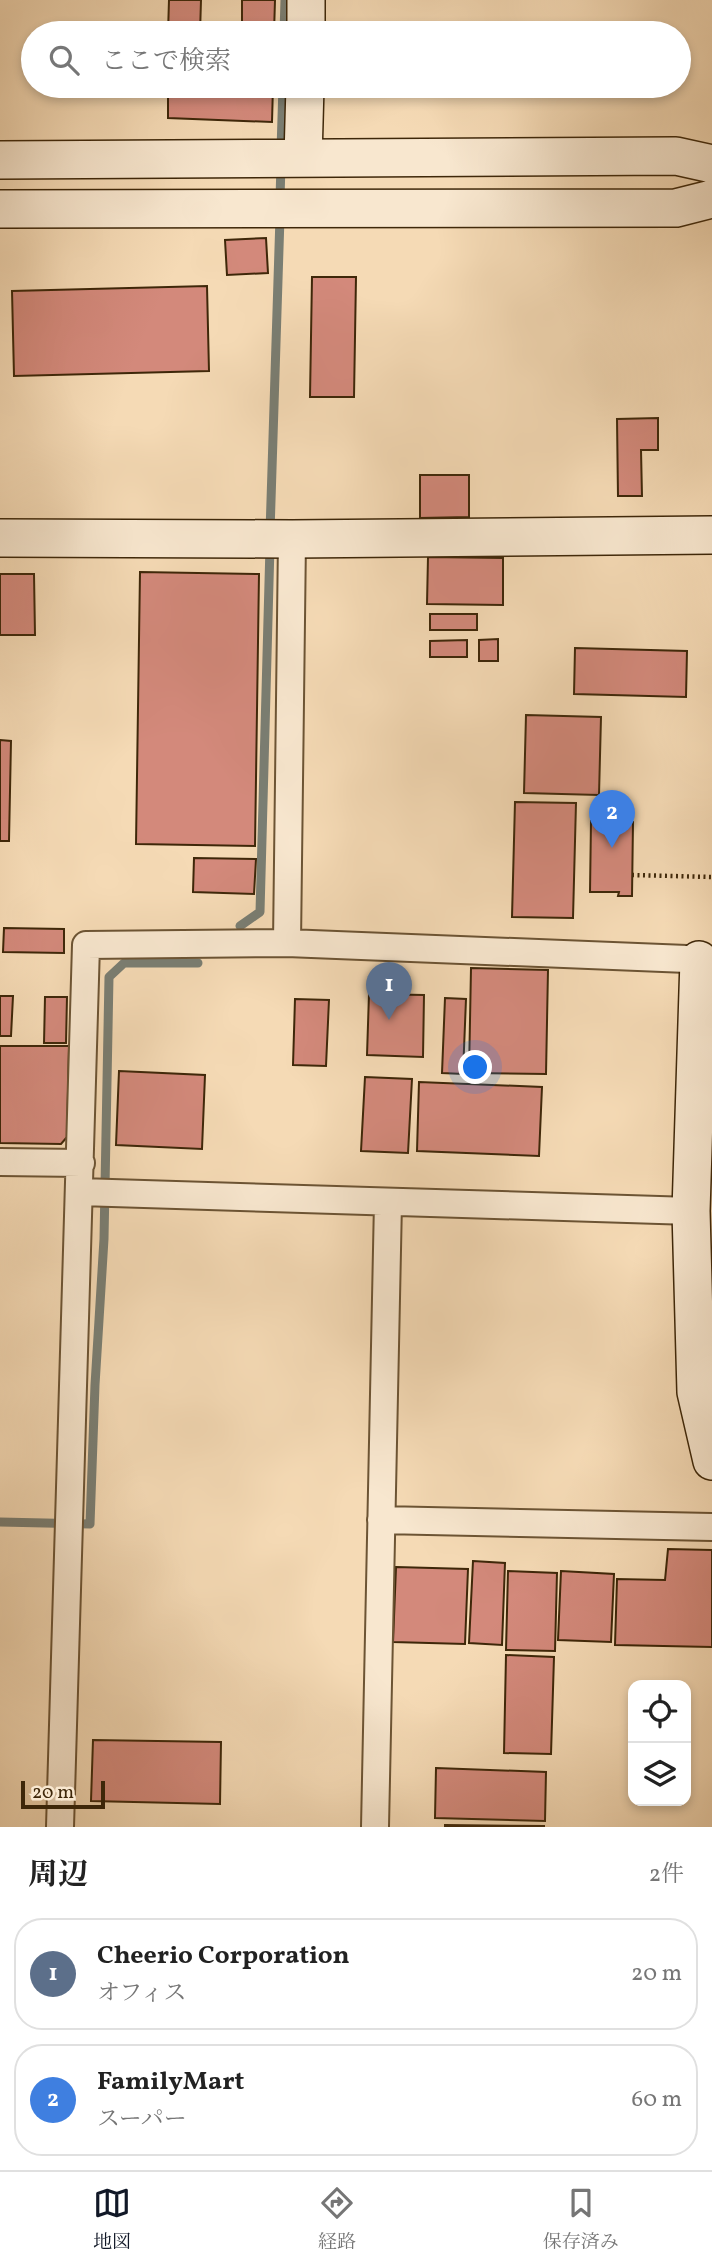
<!DOCTYPE html>
<html lang="ja">
<head>
<meta charset="utf-8">
<style>
  body { margin:0; font-family:Vollkorn,"Noto Serif JP",serif; background:#f6f6f6; color:#222 }
  .controls { position:absolute; right:21px; bottom:21px; display:grid; overflow:hidden; border-radius:14px; box-shadow:0 4px 10px #0003 }
  .controls button { width:63px; height:63px; display:grid; place-items:center; padding:0; border:0; border-bottom:2px solid #e0e0e0; background:#fff; color:#222; font:35px sans-serif }
  .scale { position:absolute; left:21px; bottom:18px; width:84px; box-sizing:border-box; padding-left:7px; border:4px solid #3e2709; border-top:0; font-size:19px; line-height:24px; white-space:nowrap; color:#3e2709; -webkit-text-stroke:5px #f8e7cf; paint-order:stroke }
  .you { position:absolute; left:476px; top:1068px; width:24px; height:24px; margin:-18px; border:5px solid #fff; border-radius:50%; background:#1a73e8; box-shadow:0 0 0 10px #1a73e833 }
  .badge { display:grid; place-items:center; width:46px; height:46px; border-radius:50%; background:#111827; color:#fff; font-size:23px; font-weight:700 }
  .pin { position:absolute; translate:-50% -58px; filter:drop-shadow(0 2px 4px #0008) }
  .pin::after { content:''; position:absolute; top:37px; width:24px; height:21px; background:inherit; clip-path:polygon(0 0,100% 0,50% 100%) }
  .list { margin:0; padding:0; list-style:none }
  h2 { display:flex; justify-content:space-between; align-items:center; height:91px; margin:0; padding:0 28px; font-size:30px }
  h2 small { font-size:23px; font-weight:400; color:#767676 }
  .list li { display:grid; grid-template-columns:46px 1fr auto; gap:21px; align-items:center; box-sizing:border-box; height:112px; margin:0 14px 14px; padding:0 14px; border:2px solid #e0e0e0; border-radius:28px }
  .list b { display:block; font-size:26px; white-space:nowrap }
  .list p { margin:0; font-size:23px; white-space:nowrap; color:#767676 }
  .list em { font-size:23px; font-style:normal; color:#767676 }
  .icon { flex:none; width:38px; height:38px; fill:none; stroke:currentColor; stroke-width:2; stroke-linecap:round; stroke-linejoin:round }
  .map { position:relative; flex:none; width:712px; height:1827px; overflow:hidden }
  .search { position:absolute; background:#fff; box-shadow:0 4px 10px #0003; left:21px; right:21px; top:21px; height:77px; display:flex; align-items:center; gap:18px; box-sizing:border-box; padding:0 24px; border-radius:38px; color:#767676; font-size:26px }
  .sheet { height:343px; background:#fff }
  nav { display:flex; justify-content:space-around; align-items:center; box-sizing:border-box; height:98px; border-top:2px solid #e0e0e0; background:#fff; font-size:19px; color:#767676 }
  nav a { display:grid; justify-items:center; gap:4px }
  nav .on { color:#111827 }
  .map>svg:first-child { display:block }
  .lines { fill:none; stroke-linecap:round; stroke-linejoin:round }
  .stream { stroke:#7a7e73; stroke-width:9 }
  .building { fill:#d3897b; stroke:#3e2709; stroke-width:2 }
  .street-casing { stroke:#6c5434; stroke-width:30 }
  .secondary-casing { stroke:#3e2709; stroke-width:40 }
  .path { stroke:#3e2709; stroke-width:4.5; stroke-dasharray:2 3.5; stroke-linecap:butt }
  .street { stroke:#f8e7cf; stroke-width:26 }
  .secondary { stroke:#f8e7cf; stroke-width:37 }
</style>
</head>
<body>
<div class="map">
<svg width="712" height="1827" viewBox="0 0 712 1827">
  <rect width="100%" height="100%" fill="#f5dab5"/>
  <filter id="stains"><feTurbulence type="fractalNoise" baseFrequency=".00286" numOctaves="4"/><feColorMatrix values="0 0 0 0 .2 0 0 0 0 .09 0 0 0 0 .02 0 0 0 .5 -.17"/></filter>
  <radialGradient id="worn" r=".72"><stop offset=".6" stop-color="#630" stop-opacity="0"/><stop offset="1" stop-color="#630" stop-opacity=".3"/></radialGradient>
  <g class="lines">
    <path class="stream" d="M284,33L285,0
      M281,150L283,86
      M280,199L281,164
      M270,532L280,217
      M240,926L260,912L270,546
      M0,1522L90,1524L95,1385L104,1239L109,977L124,963H198"/>
  </g>
  <path class="building" d="M169,0H201L200,33H168Z
    M242,0H275L274,33H242Z
    M168,86H207L218,91L234,86H273L272,122L168,118Z
    M266,238L268,273L227,275L225,240Z
    M312,277H356L354,397H310Z
    M207,286L209,371L14,376L12,291Z
    M658,418V450H641L642,496H618L617,419Z
    M420,475H469V517L420,518Z
    M428,557L503,558V605L427,604Z
    M140,572L259,574L255,846L136,844Z
    M0,574H34L35,635H0Z
    M430,614H477V630H430Z
    M498,639V661H479V640Z
    M467,640V657H430V641Z
    M575,648L687,651L686,697L574,694Z
    M526,715L601,717L599,795L524,793Z
    M0,740L11,741L9,841H0Z
    M515,802L576,803L573,918L512,917Z
    M591,821L633,822L632,896H618L619,892H590Z
    M194,858L256,859L254,894L193,892Z
    M4,928L64,929V953L3,952Z
    M471,968L548,970L546,1074L469,1073Z
    M369,994L424,995L423,1057L367,1055Z
    M0,996H13L11,1036H0Z
    M45,997H67L66,1043H44Z
    M445,998L466,999L463,1074L442,1073Z
    M295,999L329,1000L326,1066L293,1065Z
    M0,1046H69L67,1137L61,1144L0,1143Z
    M119,1071L205,1075L202,1149L116,1145Z
    M365,1077L412,1079L408,1153L361,1151Z
    M419,1082L542,1087L539,1156L417,1151Z
    M668,1549L712,1550V1647L615,1645L617,1579L665,1580Z
    M473,1561L505,1563L502,1645L469,1643Z
    M396,1567L468,1569L465,1644L393,1642Z
    M508,1571L557,1573L555,1651L506,1650Z
    M561,1571L614,1574L611,1642L558,1640Z
    M506,1655L554,1657L551,1754L504,1753Z
    M93,1740L221,1742L220,1804L91,1801Z
    M436,1768L546,1772L545,1821L435,1818Z
    M445,1825L544,1826V1827H445Z"/>
  <g class="lines">
    <g class="street-casing">
      <path id="street" d="M287,943L292,539
        M0,1162L81,1163
        M80,1192L691,1211
        M381,1520L712,1527
        M60,1827L86,945L287,943L712,960
        M375,1827L388,1202"/>
    </g>
    <g class="secondary-casing">
      <path id="secondary" d="M306,33V0
        M303,158L305,86
        M0,160L676,156L712,164
        M0,209L676,208L712,199
        M0,538L292,539L712,535
        M699,960L691,1211L696,1392L712,1461"/>
    </g>
    <path class="path" d="M632,875L712,877"/>
    <use href="#street" class="street"/>
    <use href="#secondary" class="secondary"/>
  </g>
  <rect width="100%" height="100%" filter="url(#stains)"/>
  <rect width="100%" height="100%" fill="url(#worn)"/>
</svg>
<div class="controls">
<button><svg class="icon" aria-label="locate" viewBox="0 0 24 24"><circle cx="12" cy="12" r="6"/><path d="M12 2v4M12 18v4M2 12h4M18 12h4"/></svg></button>
<button><svg class="icon" aria-label="layers" viewBox="0 0 24 24"><path d="M12 4l9 5-9 5-9-5zM3 14l9 5 9-5"/></svg></button>
</div>
<div class="scale">20 m</div>
<div class="you"></div>
<div class="pin badge" style="left:389px;top:1020px;background:#5c6f8a">1</div>
<div class="pin badge" style="left:612px;top:848px;background:#3f7fe0">2</div>
<div class="search"><svg class="icon" aria-label="search" viewBox="0 0 24 24"><circle cx="10" cy="10" r="6"/><path d="M15 15l6 6"/></svg>ここで検索</div>
</div>
<section class="sheet">
<h2>周辺<small>2件</small></h2>
<ul class="list">
<li><span class="badge" style="background:#5c6f8a">1</span><div><b>Cheerio Corporation</b><p>オフィス</p></div><em>20 m</em></li>
<li><span class="badge" style="background:#3f7fe0">2</span><div><b>FamilyMart</b><p>スーパー</p></div><em>60 m</em></li>
</ul>
</section>
<nav>
<a class="on"><svg class="icon" aria-label="map" viewBox="0 0 24 24"><path d="M3 6l6-2 6 2 6-2v14l-6 2-6-2-6 2zM9 4v14M15 6v14"/></svg>地図</a>
<a><svg class="icon" aria-label="directions" viewBox="0 0 24 24"><path d="M12 3l9 9-9 9-9-9zM9 14v-3h6M13 9l2 2-2 2"/></svg>経路</a>
<a><svg class="icon" aria-label="saved" viewBox="0 0 24 24"><path d="M7 4h10v16l-5-4-5 4z"/></svg>保存済み</a>
</nav>
</body>
</html>
